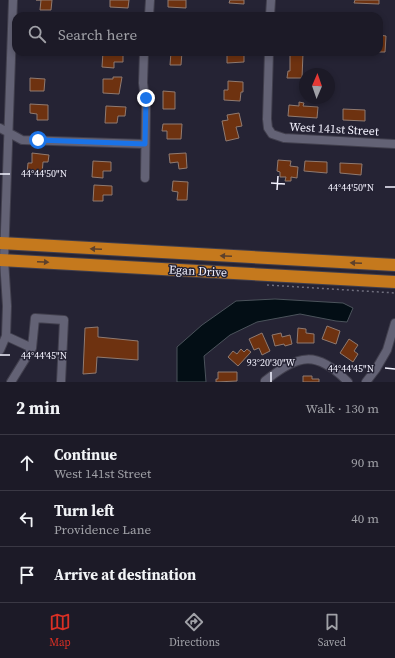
<!DOCTYPE html>
<html lang="en">
<head>
<meta charset="utf-8">
<style>
  body { margin:0; font-family:"Source Serif 4",serif; background:#25232f; color:#f1f3f6 }
  .compass { position:absolute; left:299px; top:68px; width:36px; height:36px; border-radius:50%; background:#1c1a27; box-shadow:0 2px 6px #0003; rotate:2deg }
  .stop { position:absolute; width:12px; height:12px; margin:-9px; border:3px solid #1a73e8; border-radius:50%; background:#fff }
  .stop.end { background:#1a73e8; border-color:#fff; box-shadow:0 1px 4px #0008 }
  .list { margin:0; padding:0; list-style:none }
  h2 { display:flex; justify-content:space-between; align-items:center; height:52px; margin:0; padding:0 16px; font-size:17px }
  h2 small { font-size:13px; font-weight:400; color:#a0a1a7 }
  .list li { display:grid; grid-template-columns:26px 1fr auto; gap:12px; align-items:center; box-sizing:border-box; height:56px; padding:0 16px; border-top:1px solid #3a3844 }
  .list b { display:block; font-size:15px; white-space:nowrap }
  .list p { margin:0; font-size:13px; white-space:nowrap; color:#a0a1a7 }
  .list em { font-size:13px; font-style:normal; color:#a0a1a7 }
  .icon { flex:none; width:22px; height:22px; fill:none; stroke:currentColor; stroke-width:2; stroke-linecap:round; stroke-linejoin:round }
  .map { position:relative; flex:none; width:395px; height:382px; overflow:hidden }
  .search { position:absolute; background:#1c1a27; box-shadow:0 2px 6px #0003; left:12px; right:12px; top:12px; height:44px; display:flex; align-items:center; gap:10px; box-sizing:border-box; padding:0 14px; border-radius:12px; color:#a0a1a7; font-size:15px }
  .sheet { height:220px; background:#1c1a27 }
  nav { display:flex; justify-content:space-around; align-items:center; box-sizing:border-box; height:56px; border-top:1px solid #3a3844; background:#1c1a27; font-size:11px; color:#a0a1a7 }
  nav a { display:grid; justify-items:center; gap:2px }
  nav .on { color:#d93025 }
  .map>svg:first-child { display:block }
  .water { fill:#030e15; stroke:#4b535b }
  .building { fill:#6e3210; stroke:#907a70 }
  .lines { fill:none; stroke-linecap:round; stroke-linejoin:round }
  .minor-casing { stroke:#413f4d; stroke-width:10 }
  .highway-casing { stroke:#413f4d; stroke-width:14 }
  .path { stroke:#6f6e7d; stroke-width:1.5; stroke-dasharray:2 3; stroke-linecap:butt }
  .minor { stroke:#636275; stroke-width:8 }
  .highway { stroke:#c5791d; stroke-width:12 }
  .oneway { fill:#5d412c }
  .route { stroke:#1a73e8; stroke-width:5 }
  .ticks { fill:none; stroke:#f4f3ff; stroke-width:1.5 }
  .labels { text-anchor:middle; stroke-width:3; stroke-linejoin:round; paint-order:stroke }
  .street-label { font-size:12px; fill:#f4f3ff; stroke:#252334 }
  .ticks-label { font-size:10px; text-anchor:middle; fill:#f4f3ff; stroke:#252334; stroke-width:3; stroke-linejoin:round; paint-order:stroke }
</style>
</head>
<body>
<div class="map">
<svg width="395" height="382" viewBox="0 0 395 382">
  <rect width="100%" height="100%" fill="#252334"/>
  <path class="water" d="M275,299L343,303L353,308L347,322L336,321L300,314L257,322L230,335L204,356L206,382H177V347L202,325L236,301Z"/>
  <path class="building" d="M36,0H52L51,10H40L41,0Z
    M110,0H129L128,8L110,7Z
    M168,0H186V8L168,7Z
    M230,0H244V4L229,3Z
    M355,0H379V4L354,3Z
    M379,35L386,36L385,52H379Z
    M103,52H123V62H114V68L102,67Z
    M171,52H182L181,65H170Z
    M227,52H244V62L227,63Z
    M290,52L303,53L302,78H287L288,71H290Z
    M113,77H122L119,94L103,93V79H113Z
    M30,78L45,79L44,91H30Z
    M228,81L243,82V92H241L240,101L224,100V90H228Z
    M163,91L175,92V109H163Z
    M299,102L304,103L303,106L318,107L317,118L288,116L289,105L299,106Z
    M30,104L48,105V120H37V114L30,113Z
    M106,106L126,107L125,116H118L117,123H105Z
    M343,109L365,110V121L343,120Z
    M239,113L242,126L236,127L239,138L226,141L222,121L228,120L227,115Z
    M163,124H182L181,139H167V131H162Z
    M32,153L49,155L48,162H43L42,174H27L28,163H32Z
    M186,153L187,168L179,169L178,162L170,163L169,154Z
    M278,160L291,161L290,166L298,167L297,178L291,177V181H285L286,177H280V172L277,171Z
    M93,161L111,162V171H103V178L92,177Z
    M305,161L327,162V173L304,171Z
    M340,163L362,164L361,175L340,173Z
    M173,181L188,182L187,200H177L178,192L172,191Z
    M94,185L112,186V195H103V201H93Z
    M327,326L340,331L336,344L322,339Z
    M98,327V337L138,341V360L97,357L96,373L83,374L85,328Z
    M298,328L306,329V333L314,334V343H297Z
    M262,333L270,351L262,355L259,348L254,350L249,339Z
    M281,333L282,337L290,335L292,344L285,346L284,344L275,346L272,335Z
    M349,339L358,345L354,351L358,354L353,362L340,353Z
    M241,349L244,352L247,349L251,352L238,366L228,357L233,351L237,354Z
    M218,372H237V381L216,382V379H218Z
    M303,376H312V379H319V382H303Z"/>
  <g class="lines">
    <g class="minor-casing">
      <path id="minor" d="M149,16L150,0
        M270,16L271,0
        M144,52L143,83L146,107L145,178
        M269,52L267,119L268,128L272,134L284,138L395,144
        M0,128L22,140L145,144
        M6,336L32,348
        M0,350L6,336L7,306L4,260L13,0
        M265,381C299,354 316,350 348,382
        M11,382L32,348L35,318L64,320L61,382
        M366,382L376,369L387,350L395,323"/>
    </g>
    <g class="highway-casing">
      <path id="highway" d="M0,243L395,265
        M0,260L395,282"/>
    </g>
    <path class="path" d="M267,285L395,293"/>
    <use href="#minor" class="minor"/>
    <use href="#highway" class="highway"/>
  </g>
  <defs><path id="oneway-solid" d="M-6-.8H1V-3.2L6.5 0L1 3.2V.8H-6Z"/></defs>
  <g class="oneway">
    <use href="#oneway-solid" transform="translate(96 249) rotate(-177)"/>
    <use href="#oneway-solid" transform="translate(226 256) rotate(-177)"/>
    <use href="#oneway-solid" transform="translate(43 262) rotate(3)"/>
    <use href="#oneway-solid" transform="translate(356 263) rotate(-177)"/>
  </g>
  <g class="lines">
    <path class="route" d="M38,140L145,144L146,98"/>
  </g>
  <path class="ticks" d="M0,174H10M271,183L285,184M385,187H395M277,190L278,176M0,355H10M385,368L395,369M271,382V372"/>
  <g class="labels">
    <g class="street-label">
      <text transform="translate(334 129) rotate(3)" y="4">West 141st Street</text>
      <text transform="translate(198 271) rotate(3)" y="4">Egan Drive</text>
    </g>
  </g>
  <g class="ticks-label">
    <text x="44" y="177">44°44'50"N</text>
    <text x="351" y="191">44°44'50"N</text>
    <text x="44" y="359">44°44'45"N</text>
    <text x="271" y="366">93°20'30"W</text>
    <text x="351" y="372">44°44'45"N</text>
  </g>
</svg>
<svg class="compass" viewBox="-18 -18 36 36"><path d="M0-13l5 13h-10z" fill="#e53935"/><path d="M0 13l5-13h-10z" fill="#a0a1a7"/></svg>
<div class="stop" style="left:38px;top:140px"></div>
<div class="stop end" style="left:146px;top:98px"></div>
<div class="search"><svg class="icon" aria-label="search" viewBox="0 0 24 24"><circle cx="10" cy="10" r="6"/><path d="M15 15l6 6"/></svg>Search here</div>
</div>
<section class="sheet">
<h2>2 min<small>Walk · 130 m</small></h2>
<ul class="list">
<li><svg class="icon" aria-label="ahead" viewBox="0 0 24 24"><path d="M12 20V5M6 11l6-6 6 6"/></svg><div><b>Continue</b><p>West 141st Street</p></div><em>90 m</em></li>
<li><svg class="icon" aria-label="left" viewBox="0 0 24 24"><path d="M17 20v-9H6M10 6l-5 5 5 5"/></svg><div><b>Turn left</b><p>Providence Lane</p></div><em>40 m</em></li>
<li><svg class="icon" aria-label="arrive" viewBox="0 0 24 24"><path d="M6 21V4h12l-3 4 3 4H6"/></svg><div><b>Arrive at destination</b></div></li>
</ul>
</section>
<nav>
<a class="on"><svg class="icon" aria-label="map" viewBox="0 0 24 24"><path d="M3 6l6-2 6 2 6-2v14l-6 2-6-2-6 2zM9 4v14M15 6v14"/></svg>Map</a>
<a><svg class="icon" aria-label="directions" viewBox="0 0 24 24"><path d="M12 3l9 9-9 9-9-9zM9 14v-3h6M13 9l2 2-2 2"/></svg>Directions</a>
<a><svg class="icon" aria-label="saved" viewBox="0 0 24 24"><path d="M7 4h10v16l-5-4-5 4z"/></svg>Saved</a>
</nav>
</body>
</html>
